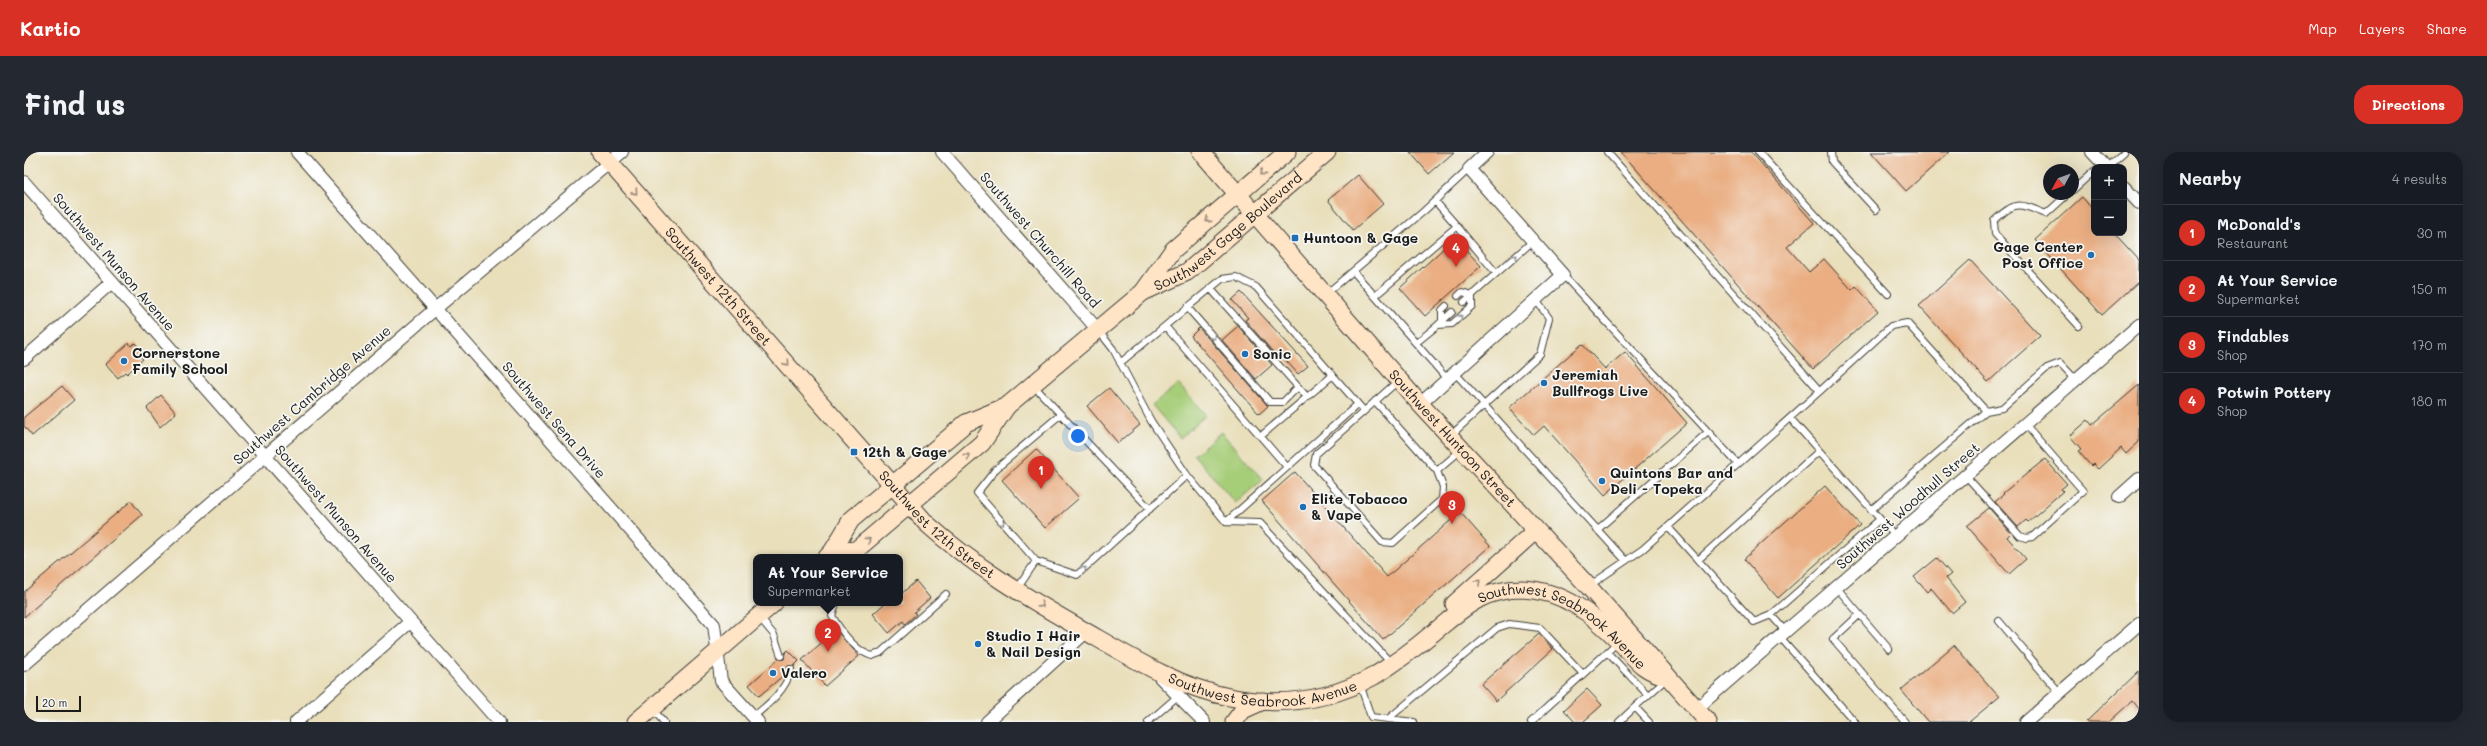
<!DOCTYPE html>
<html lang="en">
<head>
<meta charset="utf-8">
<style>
  body { margin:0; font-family:Mali,sans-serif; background:#242831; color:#f1f3f6 }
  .controls { position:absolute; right:12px; top:12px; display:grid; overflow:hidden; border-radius:8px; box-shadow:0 4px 16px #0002 }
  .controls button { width:36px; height:36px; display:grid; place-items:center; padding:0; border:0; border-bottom:1px solid #363941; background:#171b24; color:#f1f3f6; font:20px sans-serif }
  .compass { position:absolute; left:2019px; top:12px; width:36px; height:36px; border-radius:50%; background:#171b24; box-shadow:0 4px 16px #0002; rotate:229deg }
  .scale { position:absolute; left:12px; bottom:10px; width:45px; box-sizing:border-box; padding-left:4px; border:2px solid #1c1c1c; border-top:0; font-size:11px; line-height:14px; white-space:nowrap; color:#1c1c1c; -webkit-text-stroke:3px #f6f6f2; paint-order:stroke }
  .you { position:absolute; left:1054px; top:284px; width:14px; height:14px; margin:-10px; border:3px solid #fff; border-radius:50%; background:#1a73e8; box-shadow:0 0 0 6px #1a73e833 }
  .badge { display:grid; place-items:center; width:26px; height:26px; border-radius:50%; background:#d93025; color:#fff; font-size:13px; font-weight:700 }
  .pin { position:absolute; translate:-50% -33px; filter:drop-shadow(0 1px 2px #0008) }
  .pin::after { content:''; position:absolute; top:21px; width:14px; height:12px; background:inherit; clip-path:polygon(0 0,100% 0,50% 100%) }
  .popup { position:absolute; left:729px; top:402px; width:150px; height:52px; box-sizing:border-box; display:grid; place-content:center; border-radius:8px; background:#171b24; filter:drop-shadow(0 1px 3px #0005); font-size:13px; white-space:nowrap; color:#9ea1a6 }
  .popup b { font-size:15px; color:#f1f3f6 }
  .popup::after { content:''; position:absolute; left:50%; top:100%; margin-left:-8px; border:8px solid transparent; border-top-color:#171b24 }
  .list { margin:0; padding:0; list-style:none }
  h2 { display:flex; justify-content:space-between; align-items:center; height:52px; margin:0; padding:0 16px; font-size:17px }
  h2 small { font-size:13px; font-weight:400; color:#9ea1a6 }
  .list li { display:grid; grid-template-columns:26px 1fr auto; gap:12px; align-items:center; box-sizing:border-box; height:56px; padding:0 16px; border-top:1px solid #363941 }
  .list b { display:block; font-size:15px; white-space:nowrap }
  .list p { margin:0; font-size:13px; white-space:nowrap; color:#9ea1a6 }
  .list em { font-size:13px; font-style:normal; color:#9ea1a6 }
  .map { position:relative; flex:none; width:2115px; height:570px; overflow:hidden; border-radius:16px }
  header { display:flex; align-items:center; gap:24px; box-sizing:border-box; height:56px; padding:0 20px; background:#d93025; color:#fff }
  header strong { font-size:19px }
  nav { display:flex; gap:22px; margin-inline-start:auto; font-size:14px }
  .intro { display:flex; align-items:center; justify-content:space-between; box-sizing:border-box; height:96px; padding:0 24px }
  h1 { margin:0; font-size:28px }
  .button { padding:10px 18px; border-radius:16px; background:#d93025; color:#fff; font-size:14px; font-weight:700 }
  main { display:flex; gap:24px; padding:0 24px }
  aside { flex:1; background:#171b24; border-radius:16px; box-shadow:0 4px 16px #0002 }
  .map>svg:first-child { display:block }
  .green { fill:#a6cd78; stroke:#61744a }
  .building { fill:#eaae82 }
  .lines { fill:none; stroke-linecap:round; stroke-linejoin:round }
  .lane-casing { stroke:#3b3934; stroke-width:8 }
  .street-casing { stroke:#3b3934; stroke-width:14 }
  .secondary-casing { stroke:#3b3934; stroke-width:19 }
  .lane { stroke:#fff; stroke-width:6 }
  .street { stroke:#fff; stroke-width:12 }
  .secondary { stroke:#ffe4c6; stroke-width:17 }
  .oneway { stroke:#998a7a }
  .oneway2 { stroke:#999 }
  .poi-dot { fill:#1f6fb2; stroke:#f6f6f2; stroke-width:1.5 }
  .labels { text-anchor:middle; stroke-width:3.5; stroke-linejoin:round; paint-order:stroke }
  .street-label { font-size:14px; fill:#1c1c1c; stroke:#f6f6f2 }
  .poi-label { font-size:14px; font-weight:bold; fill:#1c1c1c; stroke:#f6f6f2; text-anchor:start }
</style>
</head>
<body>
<header>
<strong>Kartio</strong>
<nav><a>Map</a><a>Layers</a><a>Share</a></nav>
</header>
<div class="intro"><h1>Find us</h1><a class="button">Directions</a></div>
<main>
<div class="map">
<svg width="2115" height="570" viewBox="0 0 2115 570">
  <rect width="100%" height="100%" fill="#f6f6f2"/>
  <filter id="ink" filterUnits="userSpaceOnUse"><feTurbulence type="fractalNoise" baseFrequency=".025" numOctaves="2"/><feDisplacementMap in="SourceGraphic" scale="8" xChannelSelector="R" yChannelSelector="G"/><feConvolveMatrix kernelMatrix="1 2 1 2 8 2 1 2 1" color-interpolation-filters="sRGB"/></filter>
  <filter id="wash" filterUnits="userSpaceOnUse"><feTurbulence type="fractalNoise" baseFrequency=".012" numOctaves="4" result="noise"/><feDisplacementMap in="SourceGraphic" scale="16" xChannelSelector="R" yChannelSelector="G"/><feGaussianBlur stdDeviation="0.9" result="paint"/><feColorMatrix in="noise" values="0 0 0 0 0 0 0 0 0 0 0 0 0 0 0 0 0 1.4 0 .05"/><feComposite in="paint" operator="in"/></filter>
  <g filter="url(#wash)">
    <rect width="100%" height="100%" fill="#e9dfbb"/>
    <path class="green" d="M1154,232L1182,263L1156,286L1128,253Z
      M1197,280L1239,328L1211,351L1170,303Z"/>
    <g id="blocks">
      <path class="building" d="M1386,0H1430L1405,22Z
        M1597,0H1727L1790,71L1763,95L1785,120L1800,107L1828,138L1832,134L1854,159L1789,217Z
        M1847,0H1925L1882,39Z
        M1334,23L1359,52L1329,78L1304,48Z
        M2058,45L2070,59V81H2090L2115,108V129L2078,163L2011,88Z
        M1431,86L1457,114L1401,164L1376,136Z
        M1946,108L2016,184L1964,230L1895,154Z
        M1217,140L1284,214L1274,222L1258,204L1255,207L1221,168L1224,166L1208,148Z
        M1214,174L1248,213L1232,227L1198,188Z
        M1175,176L1244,254L1235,262L1167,184Z
        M105,191L107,194L111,191L121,202L117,205L119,207L103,222L101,220L94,226L82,212Z
        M1558,192L1581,217L1601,200L1663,271L1581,343L1520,274L1510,283L1485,256Z
        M2115,233V290L2102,302L2097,296L2074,317L2069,312L2067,314L2054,299L2057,297L2046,284L2064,268L2068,273Z
        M38,234L50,248L8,284L0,274V265Z
        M1085,236L1116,273L1094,291L1063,254Z
        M137,243L152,261L136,275L123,256Z
        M1012,297L1055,346L1021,376L978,328Z
        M2021,307L2043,332L2037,337L2039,339L2004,370L2002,368L1994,375L1971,350L1980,342L1979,341Z
        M1271,320L1363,425L1436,360L1466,394L1359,488L1238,349Z
        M1801,334L1836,373L1754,446L1720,407Z
        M107,349L118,363L0,465V440Z
        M1965,356L1987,381L1983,385L2002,407L1985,422L1943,374Z
        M1913,406L1927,422L1922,426L1941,450L1928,461L1907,436L1903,440L1890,425Z
        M892,429L906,446L890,460L892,462L881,472L879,469L865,481L849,462L861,451H876V443Z
        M812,478L835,504L801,534L778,508Z
        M1515,482L1529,497L1472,549L1457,532Z
        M1930,493L1975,545L1945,570H1904L1877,538Z
        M764,498L775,509L770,514H764L761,522L735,544L725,533L754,507H760L761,501Z
        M2115,519V558L2108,549L2085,570H2062Z
        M1563,537L1578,553L1559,570H1551L1540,558Z"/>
    </g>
  </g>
  <g filter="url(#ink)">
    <use href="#blocks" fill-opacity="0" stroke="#3b3934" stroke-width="1"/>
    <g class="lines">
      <g class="lane-casing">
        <path id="lane" d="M1734,0L1864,142
          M1807,0L1808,10L1852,58
          M2083,15L2100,0
          M2049,38L2070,19
          M2044,42L2022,62C1995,51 1992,48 1970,69L1971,82L2055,174
          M1433,74L1472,121
          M1329,119L1423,227
          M1539,123L1714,312
          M1186,136L1283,245
          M1302,142L1400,59L1445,17
          M1351,144L1433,74L1411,49
          M1434,144L1438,140L1448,143L1509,89
          M1440,150L1448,143
          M1163,155L1246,250H1259L1274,235
          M1418,168V158L1422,154
          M1414,173L1428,160
          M1141,174L1263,315
          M1074,178L1089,197L1127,269L1163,323
          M1392,191L1414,173L1428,172L1448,154V143
          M1096,211L1198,127L1212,125L1232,135L1340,259
          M1431,221L1601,408
          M1374,229L1292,302L1290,313L1358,390L1369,391L1418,347L1419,335L1413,319L1437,298
          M1009,233L1126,357
          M1796,239L1867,174L1883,171L1962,259L1978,256L2023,216L2036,211L2052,228
          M1351,249L1413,319
          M1036,263L972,317L953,341L1012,409L1053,423L1163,323L1202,370L1236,371L1367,511
          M1766,266L1872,385
          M1237,284L1309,223
          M1426,284L1516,202L1525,166L1512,148
          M1942,324L1996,384L2003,386L2008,385L2059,339L2001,272
          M1847,358L1962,259
          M1202,370L1334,252
          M1644,375L1730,470L1747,463L1856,367
          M1573,378L1684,280
          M1674,408L1795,299
          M1565,434L1619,397L1796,239L1583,0
          M1813,436L1865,497
          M993,437L1012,409
          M812,451L808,464C817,479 831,499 848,504L856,501L922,442
          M1747,463L1762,480
          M1835,463L1809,487L1881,570
          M736,466L750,483L757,504
          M1975,469L2036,541
          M1756,485L1831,570
          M1583,500L1624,543
          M1336,532L1347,565L1390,570
          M629,558L640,570
          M729,565C745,552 763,537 767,517
          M1364,567L1473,476L1485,472L1516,476L1559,522
          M1124,570L1155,543
          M1507,570L1594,490
          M1595,570L1611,555
          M1625,570L1611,555L1642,527"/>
      </g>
      <g class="street-casing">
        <path id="street" d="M273,0L690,473L697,529L734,570
          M918,0L1074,178
          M2068,0L2082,15
          M0,30L475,570
          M2100,35L2115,51
          M0,207L88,130
          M1396,252L1539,123L1445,17L1463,0
          M2095,345L2115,327
          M0,513L411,157L598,0
          M1136,525L1180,570
          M1672,557L2115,173
          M272,570L386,470
          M963,570L1062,480
          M2002,570L2115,472"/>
      </g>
      <g class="secondary-casing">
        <g id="secondary">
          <path id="s1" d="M576,0L902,371C949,414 1007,448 1061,479C1106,505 1154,535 1205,545C1255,555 1305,549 1350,524C1370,512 1391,496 1409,481C1439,457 1457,437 1498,437C1539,438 1570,463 1597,491C1614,510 1618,518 1644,525"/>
          <path id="s2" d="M1177,0L1396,252L1564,434L1684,570"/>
          <path id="s3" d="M1119,140L1163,120L1303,0"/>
          <path d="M808,400L832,398L958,291L983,254L1119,140L1149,98L1263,0"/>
          <path d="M803,405L808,400L827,368L942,271L983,254"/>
          <path d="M1430,452L1511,379"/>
          <path d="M612,570L750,451"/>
          <path d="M1210,570L1219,558L1239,549"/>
        </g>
      </g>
      <use href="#lane" class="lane"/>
      <use href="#street" class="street"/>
      <use href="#secondary" class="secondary"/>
    </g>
    <defs><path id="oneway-chevron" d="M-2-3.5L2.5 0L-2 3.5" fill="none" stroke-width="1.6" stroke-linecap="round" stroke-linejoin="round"/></defs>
    <g class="oneway">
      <use href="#oneway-chevron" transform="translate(1238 21) rotate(139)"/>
      <use href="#oneway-chevron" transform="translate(611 40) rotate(48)"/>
      <use href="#oneway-chevron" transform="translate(1184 68) rotate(139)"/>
      <use href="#oneway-chevron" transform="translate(763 211) rotate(48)"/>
      <use href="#oneway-chevron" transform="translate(943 304) rotate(-41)"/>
      <use href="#oneway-chevron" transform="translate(844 388) rotate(-39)"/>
      <use href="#oneway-chevron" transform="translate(1454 430) rotate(-42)"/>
      <use href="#oneway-chevron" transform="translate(1017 453) rotate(33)"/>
    </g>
    <g class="oneway2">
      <use href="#oneway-chevron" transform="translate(1491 105) rotate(-41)"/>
      <use href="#oneway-chevron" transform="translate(1436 165) rotate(-41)"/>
      <use href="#oneway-chevron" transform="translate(1189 185) rotate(49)"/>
      <use href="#oneway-chevron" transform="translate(978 371) rotate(49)"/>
      <use href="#oneway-chevron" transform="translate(1060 417) rotate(-42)"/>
    </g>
  </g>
  <g class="poi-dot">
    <rect x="1267" y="82" width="8" height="8" rx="2"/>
    <circle cx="2067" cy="103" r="4"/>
    <circle cx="1221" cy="202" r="4"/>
    <circle cx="100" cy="209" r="4"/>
    <circle cx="1520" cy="231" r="4"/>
    <rect x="826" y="296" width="8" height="8" rx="2"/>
    <circle cx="1578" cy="329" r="4"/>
    <circle cx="1279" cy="355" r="4"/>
    <circle cx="954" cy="492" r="4"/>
    <circle cx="749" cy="521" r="4"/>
  </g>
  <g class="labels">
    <g class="street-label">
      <text dy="5" stroke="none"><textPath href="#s3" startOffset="105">Southwest Gage Boulevard</textPath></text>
      <text transform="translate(1016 88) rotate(49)" y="5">Southwest Churchill Road</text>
      <text transform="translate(90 110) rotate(49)" y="5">Southwest Munson Avenue</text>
      <text dy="5" stroke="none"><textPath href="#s1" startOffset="179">Southwest 12th Street</textPath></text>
      <text transform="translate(288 243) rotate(-41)" y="5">Southwest Cambridge Avenue</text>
      <text transform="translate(530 268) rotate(49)" y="5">Southwest Sena Drive</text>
      <text dy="5" stroke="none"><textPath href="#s2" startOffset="381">Southwest Huntoon Street</textPath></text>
      <text transform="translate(1884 354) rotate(-41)" y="5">Southwest Woodhull Street</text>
      <text transform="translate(312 362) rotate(49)" y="5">Southwest Munson Avenue</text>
      <text dy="5" stroke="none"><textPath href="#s1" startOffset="503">Southwest 12th Street</textPath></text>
      <text dy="5" stroke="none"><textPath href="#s1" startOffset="1222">Southwest Seabrook Avenue</textPath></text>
      <text dy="5" stroke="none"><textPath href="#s1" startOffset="879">Southwest Seabrook Avenue</textPath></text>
    </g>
    <g class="poi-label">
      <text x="1279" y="91">Huntoon &amp; Gage</text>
      <text x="2059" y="100" text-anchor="end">Gage Center<tspan x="2059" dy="16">Post Office</tspan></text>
      <text x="108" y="206">Cornerstone<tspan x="108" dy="16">Family School</tspan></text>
      <text x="1229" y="207">Sonic</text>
      <text x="1528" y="228">Jeremiah<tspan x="1528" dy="16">Bullfrogs Live</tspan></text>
      <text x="838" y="305">12th &amp; Gage</text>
      <text x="1586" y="326">Quintons Bar and<tspan x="1586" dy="16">Deli - Topeka</tspan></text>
      <text x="1287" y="352">Elite Tobacco<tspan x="1287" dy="16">&amp; Vape</tspan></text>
      <text x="962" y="489">Studio I Hair<tspan x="962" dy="16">&amp; Nail Design</tspan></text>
      <text x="757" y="526">Valero</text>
    </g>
  </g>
</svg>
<div class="controls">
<button>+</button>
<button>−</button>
</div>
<svg class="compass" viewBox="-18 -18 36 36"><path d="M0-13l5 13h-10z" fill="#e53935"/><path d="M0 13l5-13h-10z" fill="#9ea1a6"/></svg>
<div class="scale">20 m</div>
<div class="you"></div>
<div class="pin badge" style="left:1017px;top:337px">1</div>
<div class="pin badge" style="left:804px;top:500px">2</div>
<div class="popup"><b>At Your Service</b>Supermarket</div>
<div class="pin badge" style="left:1428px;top:372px">3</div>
<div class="pin badge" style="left:1432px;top:115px">4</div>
</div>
<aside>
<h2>Nearby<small>4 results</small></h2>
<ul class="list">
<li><span class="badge">1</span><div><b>McDonald's</b><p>Restaurant</p></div><em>30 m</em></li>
<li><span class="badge">2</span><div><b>At Your Service</b><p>Supermarket</p></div><em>150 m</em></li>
<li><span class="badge">3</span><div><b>Findables</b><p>Shop</p></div><em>170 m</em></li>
<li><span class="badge">4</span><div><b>Potwin Pottery</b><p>Shop</p></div><em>180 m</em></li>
</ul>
</aside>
</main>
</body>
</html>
